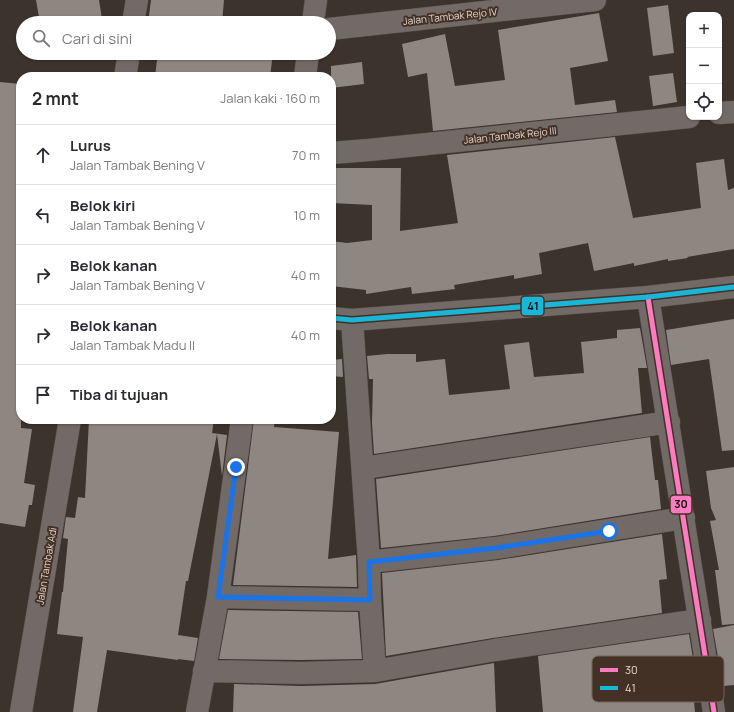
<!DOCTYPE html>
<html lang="id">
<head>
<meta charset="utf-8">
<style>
  body { margin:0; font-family:Manrope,sans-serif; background:#f7f7f7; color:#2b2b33 }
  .controls { position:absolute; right:12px; top:12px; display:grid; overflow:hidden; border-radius:8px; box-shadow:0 1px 3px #0004 }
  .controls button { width:36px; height:36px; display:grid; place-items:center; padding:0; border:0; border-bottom:1px solid #e1e1e2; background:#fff; color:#2b2b33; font:20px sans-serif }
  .stop { position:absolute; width:12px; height:12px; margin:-9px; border:3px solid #1a73e8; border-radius:50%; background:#fff }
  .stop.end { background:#1a73e8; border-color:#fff; box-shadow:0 1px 4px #0008 }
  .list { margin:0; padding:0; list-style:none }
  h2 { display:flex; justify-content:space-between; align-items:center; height:52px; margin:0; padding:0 16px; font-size:17px }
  h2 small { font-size:13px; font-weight:400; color:#7c7c81 }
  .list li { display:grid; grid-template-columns:26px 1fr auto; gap:12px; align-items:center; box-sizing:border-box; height:60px; padding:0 16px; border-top:1px solid #e1e1e2 }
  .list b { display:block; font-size:15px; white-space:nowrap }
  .list p { margin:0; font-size:13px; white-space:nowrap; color:#7c7c81 }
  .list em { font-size:13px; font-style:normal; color:#7c7c81 }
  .icon { flex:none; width:22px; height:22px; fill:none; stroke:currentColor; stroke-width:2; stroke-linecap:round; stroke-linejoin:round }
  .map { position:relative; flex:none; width:734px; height:712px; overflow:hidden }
  .search { position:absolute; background:#fff; box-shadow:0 1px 3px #0004; left:16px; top:16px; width:320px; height:44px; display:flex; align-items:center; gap:10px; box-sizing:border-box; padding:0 14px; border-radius:22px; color:#7c7c81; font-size:15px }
  .panel { position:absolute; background:#fff; box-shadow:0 1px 3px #0004; left:16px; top:72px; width:320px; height:352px; border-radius:16px }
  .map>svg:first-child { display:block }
  .building { fill:#8e8680 }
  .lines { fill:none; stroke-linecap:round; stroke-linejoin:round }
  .minor-casing { stroke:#5a504b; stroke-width:23 }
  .minor { stroke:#726a66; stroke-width:22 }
  .bus-1-casing { stroke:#443126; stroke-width:8 }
  .bus-2-casing { stroke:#443126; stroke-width:8 }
  .bus-1 { stroke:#fe7ac1; stroke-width:5 }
  .bus-2 { stroke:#1ab6d8; stroke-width:5 }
  .route { stroke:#1a73e8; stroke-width:5 }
  .labels { text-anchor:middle; stroke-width:4; stroke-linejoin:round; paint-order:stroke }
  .street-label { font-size:10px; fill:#e4d7d1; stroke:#443126 }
  .key { fill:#443126; stroke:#746359; stroke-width:1 }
  .key-label { font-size:11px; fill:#e4d7d1 }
  .line-badge { stroke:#443126; stroke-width:1.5 }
  .pale-badge-label { font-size:11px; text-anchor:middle; font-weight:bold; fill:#111 }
</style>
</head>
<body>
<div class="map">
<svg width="734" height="712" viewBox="0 0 734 712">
  <rect width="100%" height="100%" fill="#3d332d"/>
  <path class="building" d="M36,0H99L102,19L73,23H40Z
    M151,0H224L222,23H148Z
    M668,5L674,53L653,56L647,8Z
    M599,13L608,61L570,68L575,105L615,100L617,112L433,131L427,73L408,77L402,44L445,34L455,86L505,80L498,30Z
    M152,53H273L270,77H155L157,60H151Z
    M362,62L364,84L331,88V66Z
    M673,73L677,102L653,106L649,76Z
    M0,82L21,84V428L32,429L24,483L35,485L32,505H29L25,527L0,523Z
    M615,137L633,218L701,208L696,163L724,159L728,190L734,188V249L687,257L688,258L668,261V259L634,266V263L594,271L588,243L539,253L542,274L514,279V275L454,285L455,289L412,294L411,287L366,294V290L331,286V241L347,243L372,240V205L331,203V168H401L400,231L458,223L447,155Z
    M734,319V450L722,451L709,359L671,365L666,330Z
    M640,328L647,368H638L642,413L374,454L372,423L373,379H369L367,356L387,354H416V362L445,359L449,395L510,389L504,345L529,342L534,377L584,373L581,342L617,338V330Z
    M342,359L343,377L331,376V360Z
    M89,419H214L212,433L227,435L222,476L217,434L188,581H186L178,635L198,638L194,661L178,659V660L107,650L97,712H73L83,637L57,634L62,592H63L68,539L63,538L66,517L75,518L78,497L85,498Z
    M254,419H275L274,427L339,432L328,559L356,555L357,587L233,585Z
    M650,437L655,480H658L661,509L494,536L381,548L376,479Z
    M734,467V624L722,625L715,570H719L710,521L716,520L711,508L706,471Z
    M662,534L667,579L659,580L662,613L493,638L386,656L382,573L498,560Z
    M228,610L358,612L362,659L301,660L219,659Z
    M734,625V685L723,686L713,629Z
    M689,634L698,690L693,691L695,712H543L538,656Z
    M494,663L496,712H233L234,684L301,686L375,684Z"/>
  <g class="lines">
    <g class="minor-casing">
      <path id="minor" d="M133,23L137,0
        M313,23L316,0
        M329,29L595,0
        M125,77L129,53
        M305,77L308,53
        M719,113L734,112
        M331,153L369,150L689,117
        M648,297L714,712
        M331,318L352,320L648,297L734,287
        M352,320L369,562
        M364,468L669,422
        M218,597L370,600L369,562L496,548L684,518
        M370,600L375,671
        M204,671L301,673L375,671L495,650L700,620
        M21,712L70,419
        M197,712L218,597L242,419"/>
    </g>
    <use href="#minor" class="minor"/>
    <g class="bus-1-casing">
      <path id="bus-1" d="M648,297L714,712"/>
    </g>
    <g class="bus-2-casing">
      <path id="bus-2" d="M331,318L352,320L648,297L734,287"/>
    </g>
    <use href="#bus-1" class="bus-1"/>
    <use href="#bus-2" class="bus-2"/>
  </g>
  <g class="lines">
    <path class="route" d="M236,467L218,597L370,600L369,562L496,548L609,531"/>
  </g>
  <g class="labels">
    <g class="street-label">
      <text transform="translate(450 16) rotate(-6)" y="4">Jalan Tambak Rejo IV</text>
      <text transform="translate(510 135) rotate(-6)" y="4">Jalan Tambak Rejo III</text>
      <text transform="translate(46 566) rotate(-80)" y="4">Jalan Tambak Adi</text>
    </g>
  </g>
  <rect x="592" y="656" width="132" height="46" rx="6" class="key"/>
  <rect x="600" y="668" width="18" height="4" fill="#fe7ac1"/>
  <rect x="600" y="686" width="18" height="4" fill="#1ab6d8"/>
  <g class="key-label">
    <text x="625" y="674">30</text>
    <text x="625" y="692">41</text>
  </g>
  <g class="line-badge">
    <rect x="521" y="296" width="23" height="20" rx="4" fill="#1ab6d8"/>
    <rect x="670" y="495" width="22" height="19" rx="4" fill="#fe7ac1"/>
  </g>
  <g class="pale-badge-label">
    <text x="533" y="310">41</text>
    <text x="681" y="508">30</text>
  </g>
</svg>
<div class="controls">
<button>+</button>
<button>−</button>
<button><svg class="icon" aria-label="locate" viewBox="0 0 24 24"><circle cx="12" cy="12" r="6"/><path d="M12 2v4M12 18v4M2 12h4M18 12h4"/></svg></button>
</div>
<div class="stop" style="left:609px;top:531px"></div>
<div class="stop end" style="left:236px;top:467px"></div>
<div class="search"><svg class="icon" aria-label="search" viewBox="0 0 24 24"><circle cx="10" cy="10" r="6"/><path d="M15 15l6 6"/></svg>Cari di sini</div>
<section class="panel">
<h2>2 mnt<small>Jalan kaki · 160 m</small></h2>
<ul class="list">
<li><svg class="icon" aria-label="ahead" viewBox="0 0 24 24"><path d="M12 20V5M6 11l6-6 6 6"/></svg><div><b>Lurus</b><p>Jalan Tambak Bening V</p></div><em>70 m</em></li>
<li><svg class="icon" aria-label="left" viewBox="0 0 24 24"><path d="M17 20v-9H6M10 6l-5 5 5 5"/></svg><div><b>Belok kiri</b><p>Jalan Tambak Bening V</p></div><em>10 m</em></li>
<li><svg class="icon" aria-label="right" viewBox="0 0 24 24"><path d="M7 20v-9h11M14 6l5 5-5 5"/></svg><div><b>Belok kanan</b><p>Jalan Tambak Bening V</p></div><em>40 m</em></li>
<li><svg class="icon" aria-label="right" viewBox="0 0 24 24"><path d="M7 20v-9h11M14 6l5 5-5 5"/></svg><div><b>Belok kanan</b><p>Jalan Tambak Madu II</p></div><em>40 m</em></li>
<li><svg class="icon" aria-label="arrive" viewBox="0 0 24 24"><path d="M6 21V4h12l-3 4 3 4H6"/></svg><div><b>Tiba di tujuan</b></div></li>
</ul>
</section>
</div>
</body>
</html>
